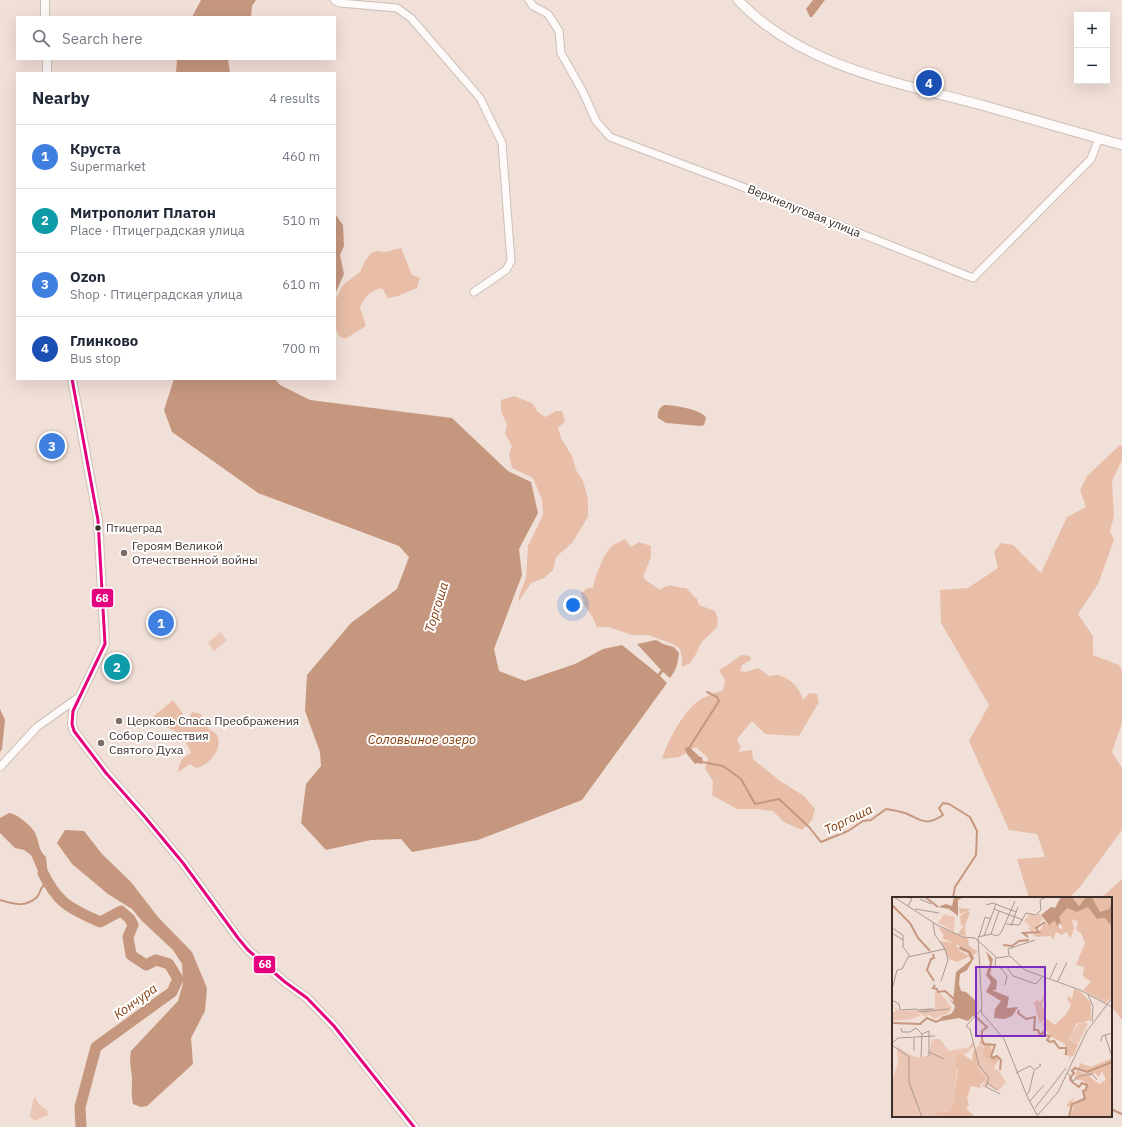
<!DOCTYPE html>
<html lang="en">
<head>
<meta charset="utf-8">
<style>
  body { margin:0; font-family:"IBM Plex Sans",sans-serif; background:#f6f6f7; color:#1f2937 }
  .controls { position:absolute; right:12px; top:12px; display:grid; overflow:hidden; border-radius:0px; box-shadow:0 4px 16px #0002 }
  .controls button { width:36px; height:36px; display:grid; place-items:center; padding:0; border:0; border-bottom:1px solid #e0e1e3; background:#fff; color:#1f2937; font:20px sans-serif }
  .you { position:absolute; left:573px; top:605px; width:14px; height:14px; margin:-10px; border:3px solid #fff; border-radius:50%; background:#1a73e8; box-shadow:0 0 0 6px #1a73e833 }
  .badge { display:grid; place-items:center; width:26px; height:26px; border-radius:50%; background:#7b6d66; color:#fff; font-size:13px; font-weight:700 }
  .pin { position:absolute; translate:-50% -50%; border:2px solid #fff; box-shadow:0 1px 4px #0006 }
  .list { margin:0; padding:0; list-style:none }
  h2 { display:flex; justify-content:space-between; align-items:center; height:52px; margin:0; padding:0 16px; font-size:17px }
  h2 small { font-size:13px; font-weight:400; color:#747a83 }
  .list li { display:grid; grid-template-columns:26px 1fr auto; gap:12px; align-items:center; box-sizing:border-box; height:64px; padding:0 16px; border-top:1px solid #e0e1e3 }
  .list b { display:block; font-size:15px; white-space:nowrap }
  .list p { margin:0; font-size:13px; white-space:nowrap; color:#747a83 }
  .list em { font-size:13px; font-style:normal; color:#747a83 }
  .icon { flex:none; width:22px; height:22px; fill:none; stroke:currentColor; stroke-width:2; stroke-linecap:round; stroke-linejoin:round }
  .map { position:relative; flex:none; width:1122px; height:1127px; overflow:hidden }
  .search { position:absolute; background:#fff; box-shadow:0 4px 16px #0002; left:16px; top:16px; width:320px; height:44px; display:flex; align-items:center; gap:10px; box-sizing:border-box; padding:0 14px; border-radius:0px; color:#747a83; font-size:15px }
  .panel { position:absolute; background:#fff; box-shadow:0 4px 16px #0002; left:16px; top:72px; width:320px; height:308px; border-radius:0px }
  .map>svg:first-child { display:block }
  .green { fill:#ecc6b4 }
  .forest { fill:#e8bea8 }
  .water { fill:#c6977f }
  .lines { fill:none; stroke-linecap:round; stroke-linejoin:round }
  .stream { stroke:#c6977f; stroke-width:2 }
  .river { stroke:#c6977f; stroke-width:11 }
  .minor-casing { stroke:#cdbfb8; stroke-width:9 }
  .tertiary-casing { stroke:#cdbfb8; stroke-width:10 }
  .secondary-casing { stroke:#cdbfb8; stroke-width:11 }
  .minor { stroke:#fdfaf9; stroke-width:7 }
  .tertiary { stroke:#fdfaf9; stroke-width:8 }
  .secondary { stroke:#fdfaf9; stroke-width:9 }
  .bus-1-casing { stroke:#fff; stroke-width:6 }
  .bus-1 { stroke:#e5007d; stroke-width:3 }
  .bus-dot { fill:#3c2f29; stroke:#fff; stroke-width:1.5 }
  .poi-dot { fill:#7b6d66; stroke:#fff; stroke-width:1.5 }
  .labels { text-anchor:middle; stroke-width:4; stroke-linejoin:round; paint-order:stroke }
  .bus-label { font-size:11px; fill:#3c2f29; stroke:#fff; text-anchor:start }
  .street-label { font-size:12px; fill:#3c2f29; stroke:#fff }
  .poi-label { font-size:12px; fill:#3c2f29; stroke:#fff; text-anchor:start }
  .water-label { font-size:13px; font-style:italic; fill:#853a07; stroke:#fff }
  .inset-river { fill:none; stroke:#c6977f; stroke-width:2 }
  .inset-road { fill:none; stroke:#a99991; stroke-width:1 }
  .view { fill:#7b2cbf; fill-opacity:0.15; stroke:#7b2cbf; stroke-width:2 }
  .inset-edge { fill:none; stroke:#3c2f29; stroke-width:2 }
  .line-badge { stroke:#fff; stroke-width:1.5 }
  .badge-label { font-size:11px; text-anchor:middle; font-weight:bold; fill:#fff }
</style>
</head>
<body>
<div class="map">
<svg width="1122" height="1127" viewBox="0 0 1122 1127">
  <rect width="100%" height="100%" fill="#f1e0d7"/>
  <path class="green" d="M220,632L227,640L214,651L208,643Z
    M35,1096L38,1103L47,1110L48,1115L34,1121L30,1116L33,1100Z"/>
  <path class="forest" d="M401,248L412,275L420,278L417,288L398,296L388,298L382,288C370,290 365,297 360,307L366,326L345,339L339,336L335,327V300L344,284L360,272L365,261L371,253L377,251L386,252Z
    M514,396L532,403L538,412L545,417L556,411H562L565,421L558,428L561,438L572,456L576,470L583,481L588,499V517L572,543L556,557L553,570L544,578L531,583L519,601V596L526,578L528,546L543,515L542,500L533,478L512,468L509,455L512,446L505,434L507,425L501,411V400Z
    M1120,445L1122,446V460L1112,481L1114,516L1110,531L1114,540L1098,584L1078,614L1093,636V655L1119,665L1122,671V723L1112,752L1122,768V830L1080,887L1069,898H1029L1017,859L1045,857L1037,834L1009,830L969,741L989,705L941,623L940,590L968,588L998,568L994,552L1001,543L1013,545L1041,573L1067,517L1086,507L1080,490L1087,476Z
    M625,539L631,547L639,542L651,546V557L643,577L647,581L660,590C671,581 674,588 686,588L697,599L699,605L715,611L718,620L717,627L701,643L696,654L690,663L682,667V657L680,649L673,644L648,635H632L608,627H597L592,616L584,605L581,593L588,588H593C595,577 604,552 613,545C617,543 621,541 625,539Z
    M741,655L750,656L751,660L742,665L740,671L746,672L758,668L769,676C772,676 776,674 779,675C790,678 801,689 803,700L809,693L817,694L819,702L799,736L765,734L752,721L737,739L741,747L738,752L752,750L753,759L780,781L804,796L815,809L812,820L802,830L784,822L773,811L757,809H737L712,795L713,781L705,769L708,758L696,747L679,757L662,759C668,740 684,709 703,698C709,695 716,693 723,690L725,680L719,670L732,662Z
    M173,700L188,721L192,712L201,714C203,721 205,725 210,730C212,731 216,733 217,735C224,749 208,766 196,768L190,764L178,772C180,761 181,758 191,753L182,734L166,727L161,721L153,717Z
    M1122,879V1020L1111,1006V898H1101Z"/>
  <path class="water" d="M201,0H256L252,6L251,17H192Z
    M813,0H825L812,17H810L806,9Z
    M177,59H228L230,73H176Z
    M335,214L343,225L344,246L340,255L344,274L335,294Z
    M174,379H275L280,385L310,400L452,418L508,471L531,482L538,513L519,549L522,575L494,649L499,671L525,681L575,664L603,649L622,645L658,674L661,670L637,644L656,640L663,644L674,647L679,653C678,663 676,671 670,678L663,672L660,676L667,683L582,800L478,840L412,852L401,839L371,840L326,850L301,823L306,784L321,766L320,752L305,711L307,675L351,623L397,589L409,557L399,546L258,493L172,432L164,410Z
    M664,405C673,405 702,409 706,418L704,425L701,426L666,423L658,418C657,412 659,408 664,405Z
    M0,709L5,720L2,749L0,752Z
    M686,747H689L700,757H702L703,763L702,764L697,763L695,764L687,754L685,749Z
    M9,813C16,813 30,825 34,831C40,841 37,849 46,857L49,886H43L42,880L31,855L24,850L15,848L0,833V818Z
    M65,830L84,831L102,854L131,882L158,917L192,952L207,988L205,1011L191,1038L193,1064L147,1106L141,1107L133,1104C131,1095 132,1087 132,1078C131,1067 129,1062 131,1051L178,1001L183,983L182,964L173,950L142,921L132,909L108,894L72,864L57,843Z"/>
  <g class="lines">
    <path class="stream" d="M689,748L719,701L717,697L707,692
      M702,762L723,766L741,779L755,804L779,799L809,827L821,842L848,831L863,821L871,820L886,809C893,810 899,811 905,813C922,820 925,827 943,815L939,808L943,803L949,804L970,817L977,831L976,855L955,887L953,898
      M0,900C13,904 26,908 37,897C40,894 40,889 43,886L46,885L49,886
      M1111,1109L1122,1114"/>
    <path class="river" d="M43,873C58,904 70,908 100,922L121,911L130,919L133,925L128,937L131,955L146,965L156,960L169,964L178,979L172,992L96,1047L80,1107L81,1127"/>
    <g class="minor-casing">
      <path id="minor" d="M334,0L340,3L397,8L411,18L480,98L502,143L511,261L506,270L474,292
        M529,0L533,6L548,14L559,31L561,53L583,92L596,121L610,137L735,184L973,278L1091,159L1099,138
        M0,767L37,727L79,697"/>
    </g>
    <g class="tertiary-casing">
      <path id="tertiary" d="M45,0V17
        M47,59V73
        M72,379L98,520L105,644L73,711L72,724L74,731L106,773L144,816L183,863L238,938L248,950L285,982L307,998L334,1026L414,1127"/>
    </g>
    <g class="secondary-casing">
      <path id="secondary" d="M738,0C801,67 900,83 985,106C1031,119 1076,132 1122,145"/>
    </g>
    <use href="#minor" class="minor"/>
    <use href="#tertiary" class="tertiary"/>
    <use href="#secondary" class="secondary"/>
    <g class="bus-1-casing">
      <path id="bus-1" d="M72,379L98,520L105,644L73,711L72,724L74,731L106,773L144,816L183,863L238,938L248,950L285,982L307,998L334,1026L414,1127"/>
    </g>
    <use href="#bus-1" class="bus-1"/>
  </g>
  <circle class="bus-dot" cx="98" cy="528" r="3.5"/>
  <g class="poi-dot">
    <circle cx="124" cy="553" r="4"/>
    <circle cx="119" cy="721" r="4"/>
    <circle cx="101" cy="743" r="4"/>
  </g>
  <g class="labels">
    <g class="bus-label">
      <text x="106" y="532">Птицеград</text>
    </g>
    <g class="street-label">
      <text transform="translate(804 211) rotate(22)" y="4">Верхнелуговая улица</text>
    </g>
    <g class="poi-label">
      <text x="132" y="550">Героям Великой<tspan x="132" dy="14">Отечественной войны</tspan></text>
      <text x="127" y="725">Церковь Спаса Преображения</text>
      <text x="109" y="740">Собор Сошествия<tspan x="109" dy="14">Святого Духа</tspan></text>
    </g>
    <g class="water-label">
      <text transform="translate(436 607) rotate(-73)" y="5">Торгоша</text>
      <text x="422" y="744">Соловьиное озеро</text>
      <text transform="translate(848 819) rotate(-26)" y="5">Торгоша</text>
      <text transform="translate(135 1001) rotate(-36)" y="5">Кончура</text>
    </g>
  </g>
  <g transform="translate(892 897)">
    <rect width="220" height="220" fill="#f1e0d7"/>
    <path d="M138,16L144,19L147,16L151,22L141,35L136,32L138,29L132,24ZM52,17L63,20L62,35L46,26ZM43,94L50,98L60,111L57,116L42,122L38,118L31,119L27,112L43,111ZM2,110L8,114L26,113L29,118L21,122L0,124V116L4,114ZM192,125L196,127L186,147L177,143L185,128ZM40,142H48L57,154L77,150L80,145L82,149L75,156L66,158L62,168L65,173L62,196L65,197L58,214L45,215L42,220H0V183L6,166L5,150L23,160H31L37,158ZM89,147L104,167L102,172L106,173L114,185L107,194L96,187L94,191L90,189L95,180L87,172L85,156L81,153Z" fill="#ecc6b4"/>
    <path d="M180,0H194L187,9ZM200,0H220V9L213,15H208ZM177,10L185,15L196,10L208,22L213,21L220,30V99L214,106L191,93L199,85L191,79L192,70L184,68L193,46L189,36L184,33L186,23L182,24V21L180,24L182,31L179,41L174,35L170,38L164,35L161,43L159,39L145,40L140,37L147,35L153,25L155,27L163,22L165,29L167,26V31L171,32L167,20L172,12ZM67,11L79,12L75,14L78,15L73,29L74,39L66,37L73,26L69,29L68,19L75,14L68,17ZM46,30L76,41L77,49L86,55L81,58L63,46L68,54L78,59L65,65L57,62L48,44L63,46L51,42V37ZM182,92L188,94L199,106V123L184,127L177,143L186,148L182,158L178,160V165L177,159L170,157L174,156L173,147L158,139L150,127L155,122L163,128L175,116L179,108L175,102L177,99L180,102ZM153,98L150,108L154,120L148,127L142,106L145,103L148,105ZM89,143L92,147H98L101,160L105,158L108,161L103,168L91,158L92,149L87,146ZM81,154L85,156L87,172L95,181L88,188L90,191L78,189V192L89,196L78,192L75,201L77,208L74,211L83,220H42L45,215L58,214L64,198L62,196L66,173L62,168L66,157H71L80,164ZM220,161V220H178L182,209L175,210V207L183,200L179,207L192,200L190,193L195,192L192,184L182,182L185,173L190,176H195L186,172L188,166L199,170ZM210,174L214,183L207,187L197,179L203,176L207,180Z" fill="#e8bea8" fill-rule="evenodd"/>
    <path d="M62,0H72L66,3V19L57,12L46,10L54,7L60,9ZM169,0H180L187,9L194,0H200L208,15L217,12L220,6V30L213,21L205,22L196,10L185,15L175,11L167,20L170,28L167,26L165,30L163,23L157,28L149,18L159,10L163,11ZM68,49L78,54L82,61L75,73L68,77L67,87L69,94L74,95L84,104V116L76,124L67,121L49,124V120L59,117L62,113L63,109L55,99L61,105L64,75L79,63L76,56L67,52ZM94,54L101,62L98,77L105,84L104,93H100L117,100L115,111L126,110L120,119L113,122L102,121L103,112L109,104L94,95L99,85L94,78L98,66Z" fill="#c6977f"/>
    <path class="inset-river" d="M33,0L46,10M0,8L18,26L26,41L38,54M136,40L131,36L147,35L144,31L153,25M111,48L120,49L127,44L137,43M41,57L42,61L39,62L35,73L42,84M43,88L41,91L45,92L46,95L53,94L62,102M127,113L126,116L134,122L143,120L142,133H146L148,138L151,135L152,138L158,139L155,143L158,145L162,144L167,151H174V158M82,118L95,130L90,134V143L92,147L103,148L99,159L101,161L105,159L109,163L108,173M0,126L28,127L35,121L44,125L50,122M180,174L183,171L195,175L220,165M177,220L180,207L193,202L191,194L194,193L195,188L190,186L187,190L179,184L178,181L182,176L179,173"/>
    <path class="inset-road" d="M2,0L45,28L71,40L83,41L105,61L118,59L133,73L188,93L220,110M16,0L20,2L16,9M28,2L39,7M94,8L101,6L124,15M23,12L47,16M102,12L131,23M114,27L127,28L134,16L144,18L149,13L148,3L154,0M119,29L126,10M0,31L11,38V50L18,59M0,36L11,43M99,37L107,14M92,39L104,7M86,40L90,110L89,115L112,142L135,199L145,218M86,40L99,37L105,39L109,36L123,4M87,40L93,20L99,22M117,58L116,52L143,43M104,60L103,69L109,71L115,79L113,88M114,69L121,79L144,87L151,79M158,81L165,66M49,84L56,63L53,52M166,84L175,65M0,93L5,73L10,72L16,60L53,52L43,38L41,26M196,98L201,109L200,125M0,103L7,107L8,113L25,112L28,115L57,112M27,113L41,112M89,113L74,129L78,132L87,168L97,181L95,186L105,193M9,131L10,135H18L24,131L30,137L37,134M37,134V159M213,138L219,157M209,144L210,139L220,136M0,146L6,141L43,139M0,148L17,160V185L30,220M22,154V141M37,155L52,162M29,160L30,137M124,176L138,169L143,173L149,168L147,167M176,176L181,184L188,179L200,177L205,183M95,186L94,190L108,197M134,198L137,195L142,174M138,204L152,188M143,211L174,171M144,220L166,195L195,134L220,101"/>
    <path class="view" d="M84,70H153V139H84Z"/>
    <rect width="220" height="220" class="inset-edge"/>
  </g>
  <g class="line-badge">
    <rect x="91" y="588" width="23" height="20" rx="4" fill="#e5007d"/>
    <rect x="253" y="955" width="23" height="19" rx="4" fill="#e5007d"/>
  </g>
  <g class="badge-label">
    <text x="102" y="602">68</text>
    <text x="265" y="968">68</text>
  </g>
</svg>
<div class="controls">
<button>+</button>
<button>−</button>
</div>
<div class="you"></div>
<div class="pin badge" style="left:161px;top:623px;background:#3f7fe0">1</div>
<div class="pin badge" style="left:117px;top:667px;background:#0f9aa8">2</div>
<div class="pin badge" style="left:52px;top:446px;background:#3f7fe0">3</div>
<div class="pin badge" style="left:929px;top:83px;background:#1a4fb4">4</div>
<div class="search"><svg class="icon" aria-label="search" viewBox="0 0 24 24"><circle cx="10" cy="10" r="6"/><path d="M15 15l6 6"/></svg>Search here</div>
<section class="panel">
<h2>Nearby<small>4 results</small></h2>
<ul class="list">
<li><span class="badge" style="background:#3f7fe0">1</span><div><b>Круста</b><p>Supermarket</p></div><em>460 m</em></li>
<li><span class="badge" style="background:#0f9aa8">2</span><div><b>Митрополит Платон</b><p>Place · Птицеградская улица</p></div><em>510 m</em></li>
<li><span class="badge" style="background:#3f7fe0">3</span><div><b>Ozon</b><p>Shop · Птицеградская улица</p></div><em>610 m</em></li>
<li><span class="badge" style="background:#1a4fb4">4</span><div><b>Глинково</b><p>Bus stop</p></div><em>700 m</em></li>
</ul>
</section>
</div>
</body>
</html>
